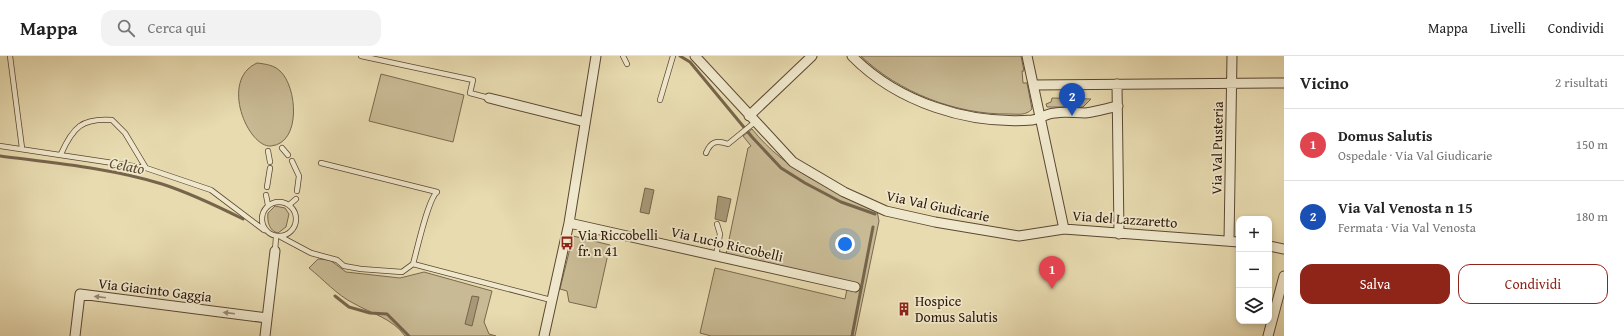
<!DOCTYPE html>
<html lang="it">
<head>
<meta charset="utf-8">
<style>
  body { margin:0; font-family:"Gentium Book Plus",serif; background:#f2f2f2; color:#222 }
  .controls { position:absolute; right:12px; bottom:12px; display:grid; overflow:hidden; border-radius:8px; box-shadow:0 2px 6px #0003 }
  .controls button { width:36px; height:36px; display:grid; place-items:center; padding:0; border:0; border-bottom:1px solid #e0e0e0; background:#fff; color:#222; font:20px sans-serif }
  .you { position:absolute; left:845px; top:188px; width:14px; height:14px; margin:-10px; border:3px solid #fff; border-radius:50%; background:#1a73e8; box-shadow:0 0 0 6px #1a73e833 }
  .badge { display:grid; place-items:center; width:26px; height:26px; border-radius:50%; background:#8f2418; color:#fff; font-size:13px; font-weight:700 }
  .pin { position:absolute; translate:-50% -33px; filter:drop-shadow(0 1px 2px #0008) }
  .pin::after { content:''; position:absolute; top:21px; width:14px; height:12px; background:inherit; clip-path:polygon(0 0,100% 0,50% 100%) }
  .list { margin:0; padding:0; list-style:none }
  h2 { display:flex; justify-content:space-between; align-items:center; height:52px; margin:0; padding:0 16px; font-size:17px }
  h2 small { font-size:13px; font-weight:400; color:#767676 }
  .list li { display:grid; grid-template-columns:26px 1fr auto; gap:12px; align-items:center; box-sizing:border-box; height:72px; padding:0 16px; border-top:1px solid #e0e0e0 }
  .list b { display:block; font-size:15px; white-space:nowrap }
  .list p { margin:0; font-size:13px; white-space:nowrap; color:#767676 }
  .list em { font-size:13px; font-style:normal; color:#767676 }
  .actions { display:flex; gap:8px; padding:12px 16px }
  .actions a { flex:1; padding:9px 0; border:1px solid #8f2418; border-radius:12px; text-align:center; font-size:14px; color:#8f2418 }
  .actions .main { background:#8f2418; color:#fff }
  .icon { flex:none; width:22px; height:22px; fill:none; stroke:currentColor; stroke-width:2; stroke-linecap:round; stroke-linejoin:round }
  .map { position:relative; flex:none; width:1284px; height:280px; overflow:hidden }
  header { display:flex; align-items:center; gap:24px; box-sizing:border-box; height:56px; padding:0 20px; background:#fff; border-bottom:1px solid #e0e0e0 }
  header strong { font-size:19px }
  nav { display:flex; gap:22px; margin-inline-start:auto; font-size:14px }
  .search { width:280px; height:36px; background:#f2f2f2; display:flex; align-items:center; gap:10px; box-sizing:border-box; padding:0 14px; border-radius:12px; color:#767676; font-size:15px }
  main { display:flex }
  aside { flex:1; background:#fff }
  .map>svg:first-child { display:block }
  .green { fill:#c8ba94; stroke:#7a684e }
  .water { fill:#a89877; stroke:#76644b }
  .lines { fill:none; stroke-linecap:round; stroke-linejoin:round }
  .stream { stroke:#76644b; stroke-width:3 }
  .service-casing { stroke:#5b4733; stroke-width:6 }
  .minor-casing { stroke:#5b4733; stroke-width:11 }
  .service { stroke:#f0e8cc; stroke-width:4.5 }
  .minor { stroke:#f0e8cc; stroke-width:9 }
  .oneway { fill:#988a74 }
  .labels { text-anchor:middle; stroke-width:3.5; stroke-linejoin:round; paint-order:stroke }
  .street-label { font-size:14px; fill:#2c1609; stroke:#f0e8cc }
  .poi-label { font-size:14px; fill:#2c1609; stroke:#f0e8cc; text-anchor:start }
  .water-label { font-size:15px; font-style:italic; fill:#5e4a35; stroke:#f0e8cc }
</style>
</head>
<body>
<header>
<strong>Mappa</strong>
<div class="search"><svg class="icon" aria-label="search" viewBox="0 0 24 24"><circle cx="10" cy="10" r="6"/><path d="M15 15l6 6"/></svg>Cerca qui</div>
<nav><a>Mappa</a><a>Livelli</a><a>Condividi</a></nav>
</header>
<main>
<div class="map">
<svg width="1284" height="280" viewBox="0 0 1284 280">
  <rect width="100%" height="100%" fill="#e8dbb0"/>
  <filter id="stains"><feTurbulence type="fractalNoise" baseFrequency=".005" numOctaves="4"/><feColorMatrix values="0 0 0 0 .2 0 0 0 0 .09 0 0 0 0 .02 0 0 0 .5 -.17"/></filter>
  <radialGradient id="worn" r=".72"><stop offset=".6" stop-color="#630" stop-opacity="0"/><stop offset="1" stop-color="#630" stop-opacity=".3"/></radialGradient>
  <path class="green" d="M861,0H1021L1024,15H1022L1023,27H1027L1032,53C1026,60 1017,58 1009,58C957,59 898,36 861,0Z
    M257,7C265,8 274,9 280,15C297,30 302,87 271,90C248,92 219,24 257,7Z
    M381,18L464,39L453,86L369,65Z
    M1052,42L1091,43L1083,51H1047L1046,48L1051,46Z
    M752,73C787,116 829,132 877,155L879,165L855,280H711L700,277L715,212L845,243L847,233L852,226L726,198L748,92L751,90L743,80Z
    M275,150L285,152L289,158L286,171L278,177C269,175 267,165 268,157Z
    M573,180L610,189L596,252L569,246L567,235L560,233Z
    M318,203L330,204L346,216L400,222L424,216L492,235L484,266L489,278L496,280H405C392,262 372,258 353,247C337,239 323,223 309,212Z"/>
  <path class="water" d="M645,132L654,134L649,158L640,156Z
    M718,140L731,143L726,166L715,163Z
    M472,240L479,241L472,270L465,268Z"/>
  <g class="lines">
    <path class="stream" d="M680,0L690,6L752,81L781,112L805,127L841,146L875,158
      M0,100C54,107 110,112 162,128C190,137 217,150 243,163
      M335,240L349,251L370,257L387,258L409,280
      M852,280L873,171"/>
    <g class="service-casing">
      <path id="service" d="M10,0L22,92
        M361,0L473,24L470,37L489,42
        M623,0L627,8
        M660,44L673,0
        M0,90L146,112L125,77L112,64C82,62 73,71 61,98
        M282,92L288,99
        M268,95L270,106
        M706,97C711,85 717,84 728,88L755,66
        M292,105L299,120L297,135
        M321,107L437,136C428,143 417,194 413,208L551,244
        M146,112L211,134L264,174
        M267,131L270,112
        M266,139L268,149
        M262 163a17 17 0 1 1 34 0a17 17 0 1 1-34 0Z
        M289,149L296,143
        M281,181L311,197L337,204L344,210L361,213L402,216L413,208
        M275,195L276,181
        M716,200L720,178L717,168"/>
    </g>
    <g class="minor-casing">
      <path id="minor" d="M695,0L793,106L844,136L886,155L935,166L1019,180L1064,173L1239,186
        M852,0C897,46 968,69 1032,64C1040,63 1047,57 1055,57C1065,55 1075,57 1085,57C1096,56 1108,52 1118,50
        M1027,0L1064,173
        M1117,28L1119,178
        M1034,29L1284,27
        M489,42L585,66
        M749,60L812,0
        M569,167L855,231
        M1229,185L1232,0
        M1269,190L1284,193
        M75,280L80,238L267,262
        M265,280L275,195
        M544,280L569,167L596,0
        M1268,280L1284,220"/>
    </g>
    <use href="#service" class="service"/>
    <use href="#minor" class="minor"/>
  </g>
  <defs><path id="oneway-solid" d="M-6-.8H1V-3.2L6.5 0L1 3.2V.8H-6Z"/></defs>
  <g class="oneway">
    <use href="#oneway-solid" transform="translate(100 241) rotate(-173)"/>
    <use href="#oneway-solid" transform="translate(229 257) rotate(-173)"/>
  </g>
  <defs>
    <g id="bus-bare" transform="scale(1.08)"><path d="M-5-6H5V4H4V6H2V4H-2V6H-4V4H-5ZM-3.5-4V0h7V-4ZM-3.5 1.2v1.5H-2V1.2ZM2 1.2v1.5H3.5V1.2Z" fill="#8f2418" stroke="#f0e8cc" stroke-width="2.5" paint-order="stroke"/></g>
    <g id="building-bare" transform="scale(1.08)"><path d="M-4-6H4V6H1V3H-1V6H-4ZM-2.5-4.3h1.7v1.8h-1.7ZM.8-4.3h1.7v1.8H.8ZM-2.5-1h1.7V.8h-1.7ZM.8-1h1.7V.8H.8Z" fill="#8f2418" stroke="#f0e8cc" stroke-width="2.5" paint-order="stroke"/></g>
  </defs>
  <g fill-rule="evenodd">
    <use href="#bus-bare" x="567" y="187"/>
    <use href="#building-bare" x="904" y="253"/>
  </g>
  <g class="labels">
    <g class="street-label">
      <text transform="translate(1217 92) rotate(-89)" y="5">Via Val Pusteria</text>
      <text transform="translate(938 150) rotate(12)" y="5">Via Val Giudicarie</text>
      <text transform="translate(1125 163) rotate(4)" y="5">Via del Lazzaretto</text>
      <text transform="translate(727 188) rotate(13)" y="5">Via Lucio Riccobelli</text>
      <text transform="translate(155 234) rotate(7)" y="5">Via Giacinto Gaggia</text>
    </g>
    <g class="poi-label">
      <text x="578" y="184">Via Riccobelli<tspan x="578" dy="16">fr. n 41</tspan></text>
      <text x="915" y="250">Hospice<tspan x="915" dy="16">Domus Salutis</tspan></text>
    </g>
    <g class="water-label">
      <text transform="translate(127 110) rotate(11)" y="5">Celato</text>
    </g>
  </g>
  <rect width="100%" height="100%" filter="url(#stains)"/>
  <rect width="100%" height="100%" fill="url(#worn)"/>
</svg>
<div class="controls">
<button>+</button>
<button>−</button>
<button><svg class="icon" aria-label="layers" viewBox="0 0 24 24"><path d="M12 4l9 5-9 5-9-5zM3 14l9 5 9-5"/></svg></button>
</div>
<div class="you"></div>
<div class="pin badge" style="left:1052px;top:233px;background:#e0444e">1</div>
<div class="pin badge" style="left:1072px;top:60px;background:#1a4fb4">2</div>
</div>
<aside>
<h2>Vicino<small>2 risultati</small></h2>
<ul class="list">
<li><span class="badge" style="background:#e0444e">1</span><div><b>Domus Salutis</b><p>Ospedale · Via Val Giudicarie</p></div><em>150 m</em></li>
<li><span class="badge" style="background:#1a4fb4">2</span><div><b>Via Val Venosta n 15</b><p>Fermata · Via Val Venosta</p></div><em>180 m</em></li>
</ul>
<div class="actions"><a class="main">Salva</a><a>Condividi</a></div>
</aside>
</main>
</body>
</html>
